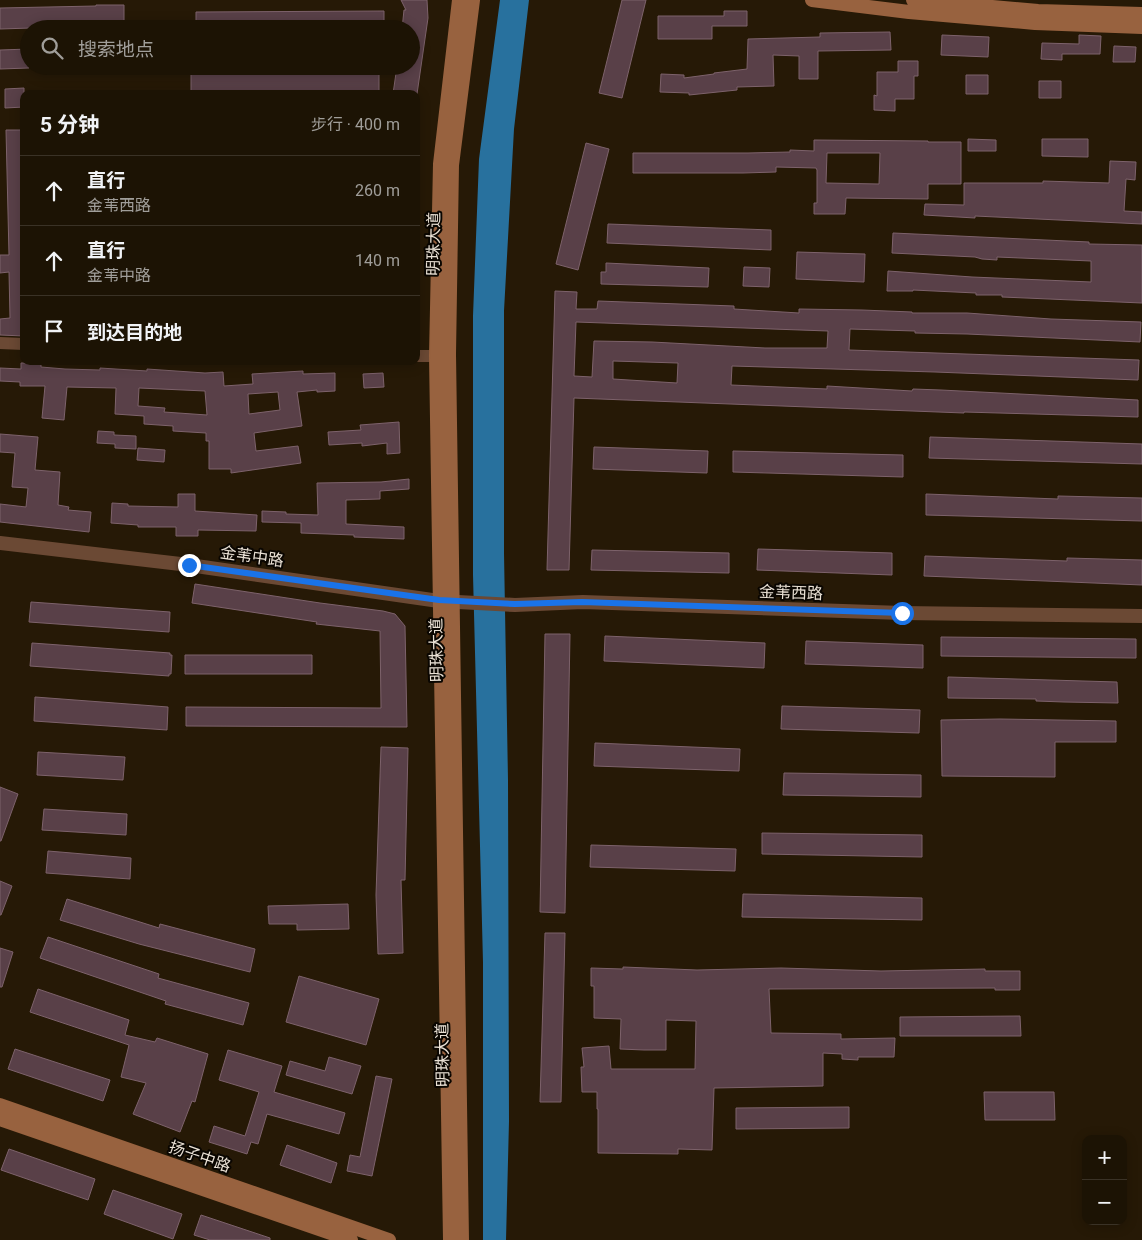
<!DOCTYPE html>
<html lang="zh">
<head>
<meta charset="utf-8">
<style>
  body { margin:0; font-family:Roboto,"Noto Sans SC",sans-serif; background:#251c0e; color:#f1f3f6 }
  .controls { position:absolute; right:15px; bottom:15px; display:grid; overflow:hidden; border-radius:10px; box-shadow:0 2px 12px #0003 }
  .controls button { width:45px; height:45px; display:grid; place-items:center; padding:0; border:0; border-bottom:1px solid #3a3226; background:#1c1304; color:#f1f3f6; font:25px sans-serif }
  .stop { position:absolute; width:15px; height:15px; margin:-11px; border:4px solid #1a73e8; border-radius:50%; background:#fff }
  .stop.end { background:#1a73e8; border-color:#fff; box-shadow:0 1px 5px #0008 }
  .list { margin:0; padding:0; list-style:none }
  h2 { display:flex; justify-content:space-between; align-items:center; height:65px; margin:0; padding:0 20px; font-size:21px }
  h2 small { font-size:16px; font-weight:400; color:#a09e9a }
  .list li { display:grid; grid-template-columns:32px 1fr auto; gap:15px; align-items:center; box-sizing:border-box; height:70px; padding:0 20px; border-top:1px solid #3a3226 }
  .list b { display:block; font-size:19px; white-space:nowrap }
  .list p { margin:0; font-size:16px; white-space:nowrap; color:#a09e9a }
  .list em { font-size:16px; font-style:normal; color:#a09e9a }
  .icon { flex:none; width:28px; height:28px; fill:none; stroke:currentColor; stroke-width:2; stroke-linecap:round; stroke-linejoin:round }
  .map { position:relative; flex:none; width:1142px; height:1240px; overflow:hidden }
  .search { position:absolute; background:#1c1304; box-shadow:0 2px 12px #0003; left:20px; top:20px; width:400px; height:55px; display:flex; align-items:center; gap:12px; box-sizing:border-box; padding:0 18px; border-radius:28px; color:#a09e9a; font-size:19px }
  .panel { position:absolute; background:#1c1304; box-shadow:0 2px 12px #0003; left:20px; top:90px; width:400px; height:275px; border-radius:10px }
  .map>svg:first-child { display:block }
  .water { fill:#28719e }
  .building { fill:#594048; stroke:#7d626b; fill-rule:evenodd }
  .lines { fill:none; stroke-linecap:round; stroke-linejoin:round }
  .minor { stroke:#6b4934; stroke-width:12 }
  .tertiary { stroke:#6b4934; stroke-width:14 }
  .secondary { stroke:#98623f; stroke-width:14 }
  .route { stroke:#1a73e8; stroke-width:6 }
  .labels { text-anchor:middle; stroke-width:4; stroke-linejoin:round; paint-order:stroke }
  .street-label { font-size:16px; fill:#eae1d5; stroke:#0a0601 }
</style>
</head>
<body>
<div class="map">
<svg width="1142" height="1240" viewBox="0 0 1142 1240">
  <rect width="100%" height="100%" fill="#261906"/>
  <path class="water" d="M500,0H529L514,129L504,311V553L508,780L509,1121L506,1240H483V962L473,575V316L479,159Z"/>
  <path class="building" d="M401,0H427L428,18L417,94H393L397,66H411V29H402L404,10H406Z
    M622,0H646L622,98L599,93Z
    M96,5H124V25L0,29V8L96,6Z
    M384,11V29H196V12Z
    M724,11H747V26H712V39H658V16H724Z
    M890,32L891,50L818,51V79H799V56L773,55L774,86L737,87V90L689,95V93L660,92L661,74L684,75V78L714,74V73L747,69L748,39L820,37V33Z
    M942,35L989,37L988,57L941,55Z
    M1079,35L1101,36L1100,54H1062V60L1041,59L1042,43L1079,44Z
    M1114,46L1136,47L1135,62H1113Z
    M29,49V68L0,69V50Z
    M898,61H918V76H914V99H895V111L874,110V95L877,96V72H898Z
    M379,70V93L191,94V71Z
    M966,75H988V94H966Z
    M1039,81H1061V98H1039Z
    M24,88V107L5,108V89Z
    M6,130H24V336L0,335V319L10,318L9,272L0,273V255H9Z
    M968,139L996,140V151H968Z
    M1042,139H1088V157L1042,156Z
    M814,140L928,141V142H961V184H928V199L846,198L845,214H814V203H817V170L816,168L776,167V172L743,173H633V153H748L790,152V150L814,151ZM827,153H880L879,184L826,183Z
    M586,143L609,149L578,270L556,264Z
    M1110,161L1136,162L1135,180L1126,179L1124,211L1142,212V224L975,216V218L924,215L925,204L964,205V183H1043V181L1109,183Z
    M608,224L771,230V250L607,243Z
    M893,233L1089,242V244L1142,245V303L1002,297V295H976V293L913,290V291H887L888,271L972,277L1091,282V261L997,257V260L982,259L975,257L892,253Z
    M797,252L865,254L864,282L796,279Z
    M606,263L709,268L708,287L601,284V272H606Z
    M744,267L770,268L769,287L743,286Z
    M555,291L577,292L576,309H597L598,301L734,306V309L799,313V309L862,310L912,312V313H967L1051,319L1141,322L1140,342L967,334L915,333V331L850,329L849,350L1139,360L1138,380L935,372L732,366L731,385L827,389V386L912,391L913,389L941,390L1138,400V417L964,412V413L574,398L569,570H547ZM576,322L828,331L827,348H765L652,342L594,341L592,377L574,376ZM613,361L678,363L677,383L613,379Z
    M21,363H41V367L65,369L100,370V368L147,371V369L205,373L223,372L224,386L253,384L252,374L303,371V374L335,373V391L317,392V390L297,392L302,426L254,433L256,451L298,446L301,463L231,473V469H209V441H206V433L173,431V426L144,424V416L115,414L116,388L67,387L64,420L42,418L45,386H20V382L0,381V368L21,369ZM139,388L205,391L207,415L164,412L165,408L138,406ZM278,392L280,410L249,414L248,394Z
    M383,373L384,387L364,388L363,374Z
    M399,422L400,453L387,454V443L362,446V443L329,445L328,432L361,430L360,425Z
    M98,431L114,432V435L136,436V449L115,448V444L97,443Z
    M0,434L38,437L35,470L60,472L58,505L69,507L68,510L91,512L89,532L0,522V504L26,507L28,488L12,487L15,453L0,452Z
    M930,437L1142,444V464L929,458Z
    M594,447L708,451L707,473L593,469Z
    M138,448L165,450L164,462L137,460Z
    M733,451L903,455V477L733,472Z
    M409,479V489L380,491V499L346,500V524L404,527V539L354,537V535L301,533V523L262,522V511L286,512V514L318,515L317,483L381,482Z
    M178,494H195V511L257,515L256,531L198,530V536H176V527H138V525L111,523L112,503L128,504V506L178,507Z
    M926,494L1058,499V496L1142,498V521L926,515Z
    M758,549L892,553V575L757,570Z
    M592,550L729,553V573L591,570Z
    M925,556L1067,561V558L1142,560V585L924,576Z
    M195,584L320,603L383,611L395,614L405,626L407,727L186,726V707L381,708L380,631L316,624L317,622L192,603Z
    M31,602L170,612L169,632L29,622Z
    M545,634H570L565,913L540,912Z
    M605,636L765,643L764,668L604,661Z
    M941,637L1136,639V658L941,656Z
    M806,641L923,645V668L805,664Z
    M32,643L170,653V655H172L171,674H169V676L30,666Z
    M185,655H312V674H185Z
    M948,677L1117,682L1118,703L1064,702L1036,701V699L948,698Z
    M35,697L168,707L167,730L34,721Z
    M782,706L920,710L919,733L781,729Z
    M1000,719L1116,721V742H1055V777L942,776L941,720Z
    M595,743L740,749L739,771L594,766Z
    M381,747L408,748L405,880H401L403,953L378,954L376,895Z
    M38,752L125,757L123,780L37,775Z
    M784,773L921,775V797L783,795Z
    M0,787L18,794L1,841H0Z
    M44,809L127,814L126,835L42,830Z
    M762,833L922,835V857L762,854Z
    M591,845L736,849L735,871L590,867Z
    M48,851L131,858L130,879L46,873Z
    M0,881L12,886L1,915H0Z
    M743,894L922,898V920L742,917Z
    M67,899L159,928L160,924L255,949L250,972L139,944L60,920Z
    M348,904L349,929L297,930V924H269L268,906Z
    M545,933H565L561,1102H540Z
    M48,937L159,974L158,978L249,1003L243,1025L165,1004L166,1001L40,958Z
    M0,948L13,952L2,987H0Z
    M623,967L697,970L781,968L881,971L985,969V971H1020V990H995V988L769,989L771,1033L841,1034V1039L895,1038L894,1057H858V1060L842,1059V1054L823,1053V1086L714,1088L712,1150L678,1149V1154L598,1153V1109H597V1092H582L581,1067H584L582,1048L609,1046L611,1069H695L696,1021L666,1020V1050H644L620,1049L621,1019L594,1018V986H591V968L623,969Z
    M299,976L379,999L366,1045L286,1022Z
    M38,989L129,1020L125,1035L155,1042L157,1038L208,1054L195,1102L192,1101L180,1132L133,1114L146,1083L121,1077L129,1045L30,1012Z
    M1020,1016L1021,1036H900V1017Z
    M15,1049L110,1080L103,1101L8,1069Z
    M228,1050L282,1066L274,1092L345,1113L339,1134L267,1114L258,1144L251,1142L247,1154L209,1142L214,1126L245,1136L259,1092L219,1080Z
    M329,1057L361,1066L352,1094L286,1075L290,1061L325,1071Z
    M376,1076L392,1079L372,1176L347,1171L350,1155L360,1157Z
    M984,1092H1054L1055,1120H985Z
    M849,1107V1128L736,1129V1108Z
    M287,1145L337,1163L331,1183L280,1165Z
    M9,1149L95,1179L88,1200L1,1170Z
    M113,1190L182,1214L173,1239L104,1214Z
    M201,1215L270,1238V1240H210L194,1235Z"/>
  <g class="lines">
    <path class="minor" d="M0,343L24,344
      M416,356H436"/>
    <path class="tertiary" d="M0,543L189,565L439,601L515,605L583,602L902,613L1142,616"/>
    <path class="secondary" d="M812,0L909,12L1035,23L1142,27
      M913,0L1038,11L1142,14
      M0,1105L389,1240
      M0,1119L351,1240
      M450,1240L436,356L440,164L459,0
      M462,1240L449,354L452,165L473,0"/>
  </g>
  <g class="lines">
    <path class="route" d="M189,565L439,600L515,604L582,602L902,613"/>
  </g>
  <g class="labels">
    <g class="street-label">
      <text transform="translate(433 244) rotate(-89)" y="6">明珠大道</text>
      <text transform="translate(252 556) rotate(8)" y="6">金苇中路</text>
      <text transform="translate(791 592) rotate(2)" y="6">金苇西路</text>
      <text transform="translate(436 650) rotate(-91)" y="6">明珠大道</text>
      <text transform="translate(442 1055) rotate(-91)" y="6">明珠大道</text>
      <text transform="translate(200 1156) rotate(19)" y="6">扬子中路</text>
    </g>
  </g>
</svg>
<div class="controls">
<button>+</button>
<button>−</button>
</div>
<div class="stop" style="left:902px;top:613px"></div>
<div class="stop end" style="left:189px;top:565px"></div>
<div class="search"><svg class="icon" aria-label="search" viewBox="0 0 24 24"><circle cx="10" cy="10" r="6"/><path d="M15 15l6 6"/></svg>搜索地点</div>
<section class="panel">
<h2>5 分钟<small>步行 · 400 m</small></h2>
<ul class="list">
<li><svg class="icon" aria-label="ahead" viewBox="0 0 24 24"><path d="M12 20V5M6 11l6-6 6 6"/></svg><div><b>直行</b><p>金苇西路</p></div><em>260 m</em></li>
<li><svg class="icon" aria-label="ahead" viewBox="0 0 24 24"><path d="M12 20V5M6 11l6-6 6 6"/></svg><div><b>直行</b><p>金苇中路</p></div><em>140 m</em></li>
<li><svg class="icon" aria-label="arrive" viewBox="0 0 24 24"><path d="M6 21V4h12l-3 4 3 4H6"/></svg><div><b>到达目的地</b></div></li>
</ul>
</section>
</div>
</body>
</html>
